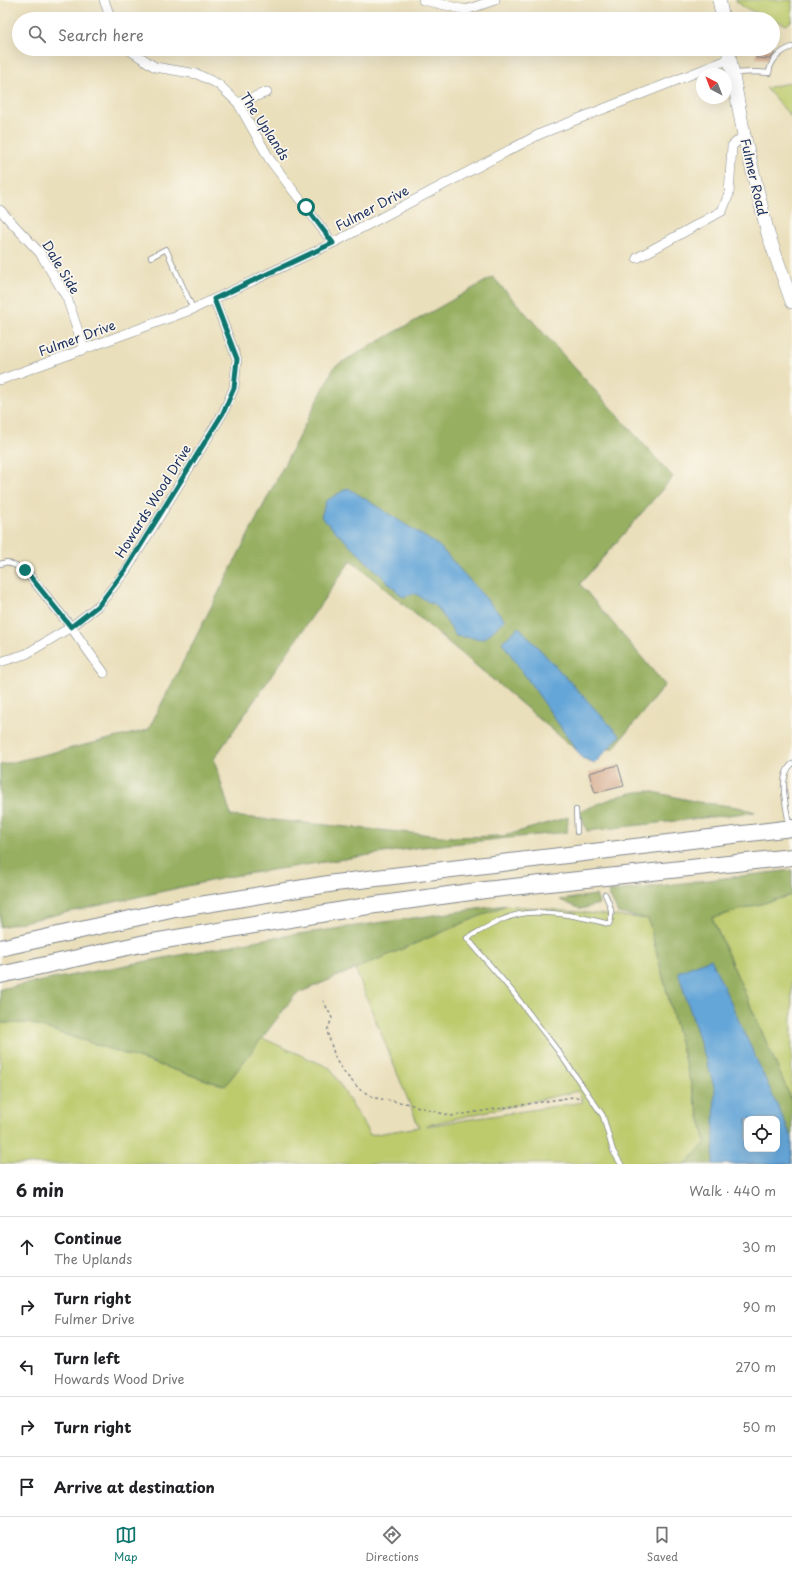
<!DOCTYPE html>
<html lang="en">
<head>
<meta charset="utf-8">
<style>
  body { margin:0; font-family:"Playpen Sans",sans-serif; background:#f2f2f2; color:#202124 }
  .controls { position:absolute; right:12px; bottom:12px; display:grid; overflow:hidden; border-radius:8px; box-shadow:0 4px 16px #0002 }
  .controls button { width:36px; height:36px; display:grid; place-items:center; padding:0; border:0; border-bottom:1px solid #e0e0e0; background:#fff; color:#202124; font:20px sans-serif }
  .compass { position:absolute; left:696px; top:68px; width:36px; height:36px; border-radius:50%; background:#fff; box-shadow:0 4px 16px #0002; rotate:318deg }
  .stop { position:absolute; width:12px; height:12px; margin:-9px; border:3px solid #0f766e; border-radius:50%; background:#fff }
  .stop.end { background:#0f766e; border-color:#fff; box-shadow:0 1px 4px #0008 }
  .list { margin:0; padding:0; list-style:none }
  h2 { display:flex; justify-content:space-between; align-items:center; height:52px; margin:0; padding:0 16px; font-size:17px }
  h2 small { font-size:13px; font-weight:400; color:#757577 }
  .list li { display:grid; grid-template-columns:26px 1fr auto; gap:12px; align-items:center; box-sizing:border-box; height:60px; padding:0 16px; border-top:1px solid #e0e0e0 }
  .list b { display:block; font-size:15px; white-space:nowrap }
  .list p { margin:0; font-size:13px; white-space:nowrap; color:#757577 }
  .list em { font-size:13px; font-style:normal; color:#757577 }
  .icon { flex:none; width:22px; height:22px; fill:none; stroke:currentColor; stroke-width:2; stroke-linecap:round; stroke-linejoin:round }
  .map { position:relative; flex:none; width:792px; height:1164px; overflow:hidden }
  .search { position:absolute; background:#fff; box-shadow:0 4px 16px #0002; left:12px; right:12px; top:12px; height:44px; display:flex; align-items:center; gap:10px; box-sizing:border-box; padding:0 14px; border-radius:22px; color:#757577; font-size:15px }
  .sheet { height:352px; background:#fff }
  nav { display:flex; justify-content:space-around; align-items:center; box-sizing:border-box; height:56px; border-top:1px solid #e0e0e0; background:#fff; font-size:11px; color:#757577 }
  nav a { display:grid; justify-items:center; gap:2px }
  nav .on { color:#0f766e }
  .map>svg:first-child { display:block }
  .green { fill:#bdcb6d; stroke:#6c7d66; fill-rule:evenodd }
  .forest { fill:#96af60; stroke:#586f5f; fill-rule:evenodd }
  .water { fill:#65a6d8; stroke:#406a9b; fill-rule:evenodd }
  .building { fill:#d4a78a }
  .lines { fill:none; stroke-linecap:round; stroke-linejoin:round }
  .lane-casing { stroke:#82878c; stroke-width:6 }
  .street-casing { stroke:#82878c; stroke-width:10 }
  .secondary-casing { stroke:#82878c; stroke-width:14 }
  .highway-casing { stroke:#82878c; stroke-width:18 }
  .path { stroke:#82878c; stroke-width:1.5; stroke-dasharray:3 3; stroke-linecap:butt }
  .lane { stroke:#fff; stroke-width:4.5 }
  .street { stroke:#fff; stroke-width:9 }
  .secondary { stroke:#fff; stroke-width:13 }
  .highway { stroke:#fff; stroke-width:16 }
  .route { stroke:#0f766e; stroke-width:5 }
  .labels { text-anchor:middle; stroke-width:3.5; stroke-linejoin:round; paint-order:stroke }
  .street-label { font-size:13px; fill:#1b2f5e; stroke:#fbf7ec }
</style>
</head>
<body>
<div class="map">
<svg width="792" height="1164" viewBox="0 0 792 1164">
  <rect width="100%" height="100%" fill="#fbf7ec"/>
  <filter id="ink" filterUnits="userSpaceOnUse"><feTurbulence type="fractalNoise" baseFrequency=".025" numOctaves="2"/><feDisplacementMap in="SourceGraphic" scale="8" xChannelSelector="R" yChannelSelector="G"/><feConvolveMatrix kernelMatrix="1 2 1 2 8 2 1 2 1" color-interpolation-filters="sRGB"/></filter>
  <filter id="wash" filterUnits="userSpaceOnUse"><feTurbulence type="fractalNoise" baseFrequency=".012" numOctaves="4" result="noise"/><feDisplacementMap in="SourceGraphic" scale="16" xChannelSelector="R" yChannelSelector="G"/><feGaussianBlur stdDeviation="0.9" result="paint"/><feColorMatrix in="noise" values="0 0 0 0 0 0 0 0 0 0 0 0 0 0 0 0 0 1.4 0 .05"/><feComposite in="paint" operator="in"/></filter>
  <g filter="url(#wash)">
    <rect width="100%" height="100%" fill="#eadfbb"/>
    <path class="green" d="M735,0H792V20L787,25L745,8Z
      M792,82V118L766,88Z
      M792,895V1101L712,918Z
      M506,905L648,919L707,1147L690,1164H0V1023H29L225,1086L262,1038L330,1068L370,1135L419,1127L355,969ZM578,1091L583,1102L426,1126L427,1125Z"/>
    <path class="forest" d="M493,277L673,477L580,584L665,685L613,749H575L351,560L214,759L231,816L453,837L504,836L568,817L567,832L422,847L233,876L0,927V765L148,730L335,366Z
      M649,791L698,802L738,807L755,812L587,831L579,812C603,802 623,792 649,791Z
      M792,870V895L712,918L792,1101V1164H686L706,1142L648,919L618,913L608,892ZM747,1119H777V1149H747Z
      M596,895L599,904L581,909L560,900Z
      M506,905L296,994L225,1086L29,1023H0V989L5,988L270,938Z"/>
    <path class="water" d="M348,488L439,546L505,620L484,639L456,636L437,607L414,593L403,597L321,517L326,501Z
      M519,627L620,736L595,763L582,758L502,642Z
      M711,959L792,1138V1164H713L715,1089L678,972ZM747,1119H777V1149H747Z"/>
    <g id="blocks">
      <path class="building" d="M757,49H774V54L770,59L756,58Z
        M618,765L624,786L595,793L589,773Z"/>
    </g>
  </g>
  <g filter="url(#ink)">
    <use href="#blocks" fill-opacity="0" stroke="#82878c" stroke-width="1"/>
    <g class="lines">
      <g class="lane-casing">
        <path id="lane" d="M734,73L756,72L769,73C770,61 780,51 792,47
          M151,257L166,249L193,309
          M0,564L7,562L25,570
          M576,810L577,832
          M789,825C787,808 777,777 792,764
          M605,894C610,905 614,913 609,924C583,917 547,909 520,914C501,918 484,929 467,938L512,991L558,1051L597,1107L603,1116L613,1151L621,1164"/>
      </g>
      <g class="street-casing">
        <path id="street" d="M104,0L111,19
          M423,0L466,10L495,0
          M128,49L155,67L197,74L218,84L238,103L270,160L333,243
          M238,103L267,92
          M0,210L40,253L67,298L84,349
          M637,258L722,211L729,194L732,146L744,135
          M0,380L193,309L333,243L540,134L730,59
          M25,570L71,627L104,673
          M0,662L26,654L71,627L99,605L127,569L223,413L234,388L237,359L214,299"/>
      </g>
      <g class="secondary-casing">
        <path id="secondary" d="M719,0L723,19
          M728,49L744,135L768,234L792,302"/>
      </g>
      <g class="highway-casing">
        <path id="highway" d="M0,948L175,909L335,883L792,828
          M0,975L141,944L368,906L485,890L792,857"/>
      </g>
      <path class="path" d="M323,1000L332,1018L327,1031L336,1060L343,1071L359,1089L375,1098L405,1103L451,1116L573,1097L582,1098"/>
      <use href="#lane" class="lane"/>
      <use href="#street" class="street"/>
      <use href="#secondary" class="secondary"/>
      <use href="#highway" class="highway"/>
    </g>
  </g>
  <g class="lines" filter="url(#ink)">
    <path class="route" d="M25,570L71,627L99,605L126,569L223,413L234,388L237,359L214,299L333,243L306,207"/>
  </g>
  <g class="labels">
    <g class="street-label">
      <text transform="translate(265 126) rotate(57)" y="5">The Uplands</text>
      <text transform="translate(754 177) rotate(77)" y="5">Fulmer Road</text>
      <text transform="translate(372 208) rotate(-28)" y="5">Fulmer Drive</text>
      <text transform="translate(61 267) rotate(59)" y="5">Dale Side</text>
      <text transform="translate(77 338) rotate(-20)" y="5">Fulmer Drive</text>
      <text transform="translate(153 501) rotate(-58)" y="5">Howards Wood Drive</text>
    </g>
  </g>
</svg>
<div class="controls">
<button><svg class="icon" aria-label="locate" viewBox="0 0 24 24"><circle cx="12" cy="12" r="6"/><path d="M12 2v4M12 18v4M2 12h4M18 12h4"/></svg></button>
</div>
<svg class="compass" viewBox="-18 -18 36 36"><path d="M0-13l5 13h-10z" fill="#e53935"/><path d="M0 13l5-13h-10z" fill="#757577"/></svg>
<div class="stop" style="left:306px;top:207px"></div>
<div class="stop end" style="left:25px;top:570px"></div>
<div class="search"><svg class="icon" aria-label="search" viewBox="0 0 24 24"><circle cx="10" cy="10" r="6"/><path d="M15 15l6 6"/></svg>Search here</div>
</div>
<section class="sheet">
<h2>6 min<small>Walk · 440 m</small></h2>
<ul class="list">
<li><svg class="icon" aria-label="ahead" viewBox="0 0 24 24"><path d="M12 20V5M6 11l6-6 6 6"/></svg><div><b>Continue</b><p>The Uplands</p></div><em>30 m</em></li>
<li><svg class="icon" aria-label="right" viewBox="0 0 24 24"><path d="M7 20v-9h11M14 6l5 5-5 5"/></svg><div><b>Turn right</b><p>Fulmer Drive</p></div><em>90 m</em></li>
<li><svg class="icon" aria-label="left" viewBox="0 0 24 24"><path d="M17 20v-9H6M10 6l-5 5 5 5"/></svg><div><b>Turn left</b><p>Howards Wood Drive</p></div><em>270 m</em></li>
<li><svg class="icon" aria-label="right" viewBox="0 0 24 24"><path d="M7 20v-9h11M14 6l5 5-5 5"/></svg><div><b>Turn right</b></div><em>50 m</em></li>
<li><svg class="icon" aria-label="arrive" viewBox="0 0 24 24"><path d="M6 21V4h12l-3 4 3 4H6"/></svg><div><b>Arrive at destination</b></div></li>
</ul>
</section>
<nav>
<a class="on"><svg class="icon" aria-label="map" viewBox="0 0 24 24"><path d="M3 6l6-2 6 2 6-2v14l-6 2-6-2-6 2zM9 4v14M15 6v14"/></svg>Map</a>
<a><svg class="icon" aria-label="directions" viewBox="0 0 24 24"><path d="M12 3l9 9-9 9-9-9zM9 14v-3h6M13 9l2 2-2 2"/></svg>Directions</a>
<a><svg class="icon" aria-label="saved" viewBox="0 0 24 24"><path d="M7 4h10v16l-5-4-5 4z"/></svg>Saved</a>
</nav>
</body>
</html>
